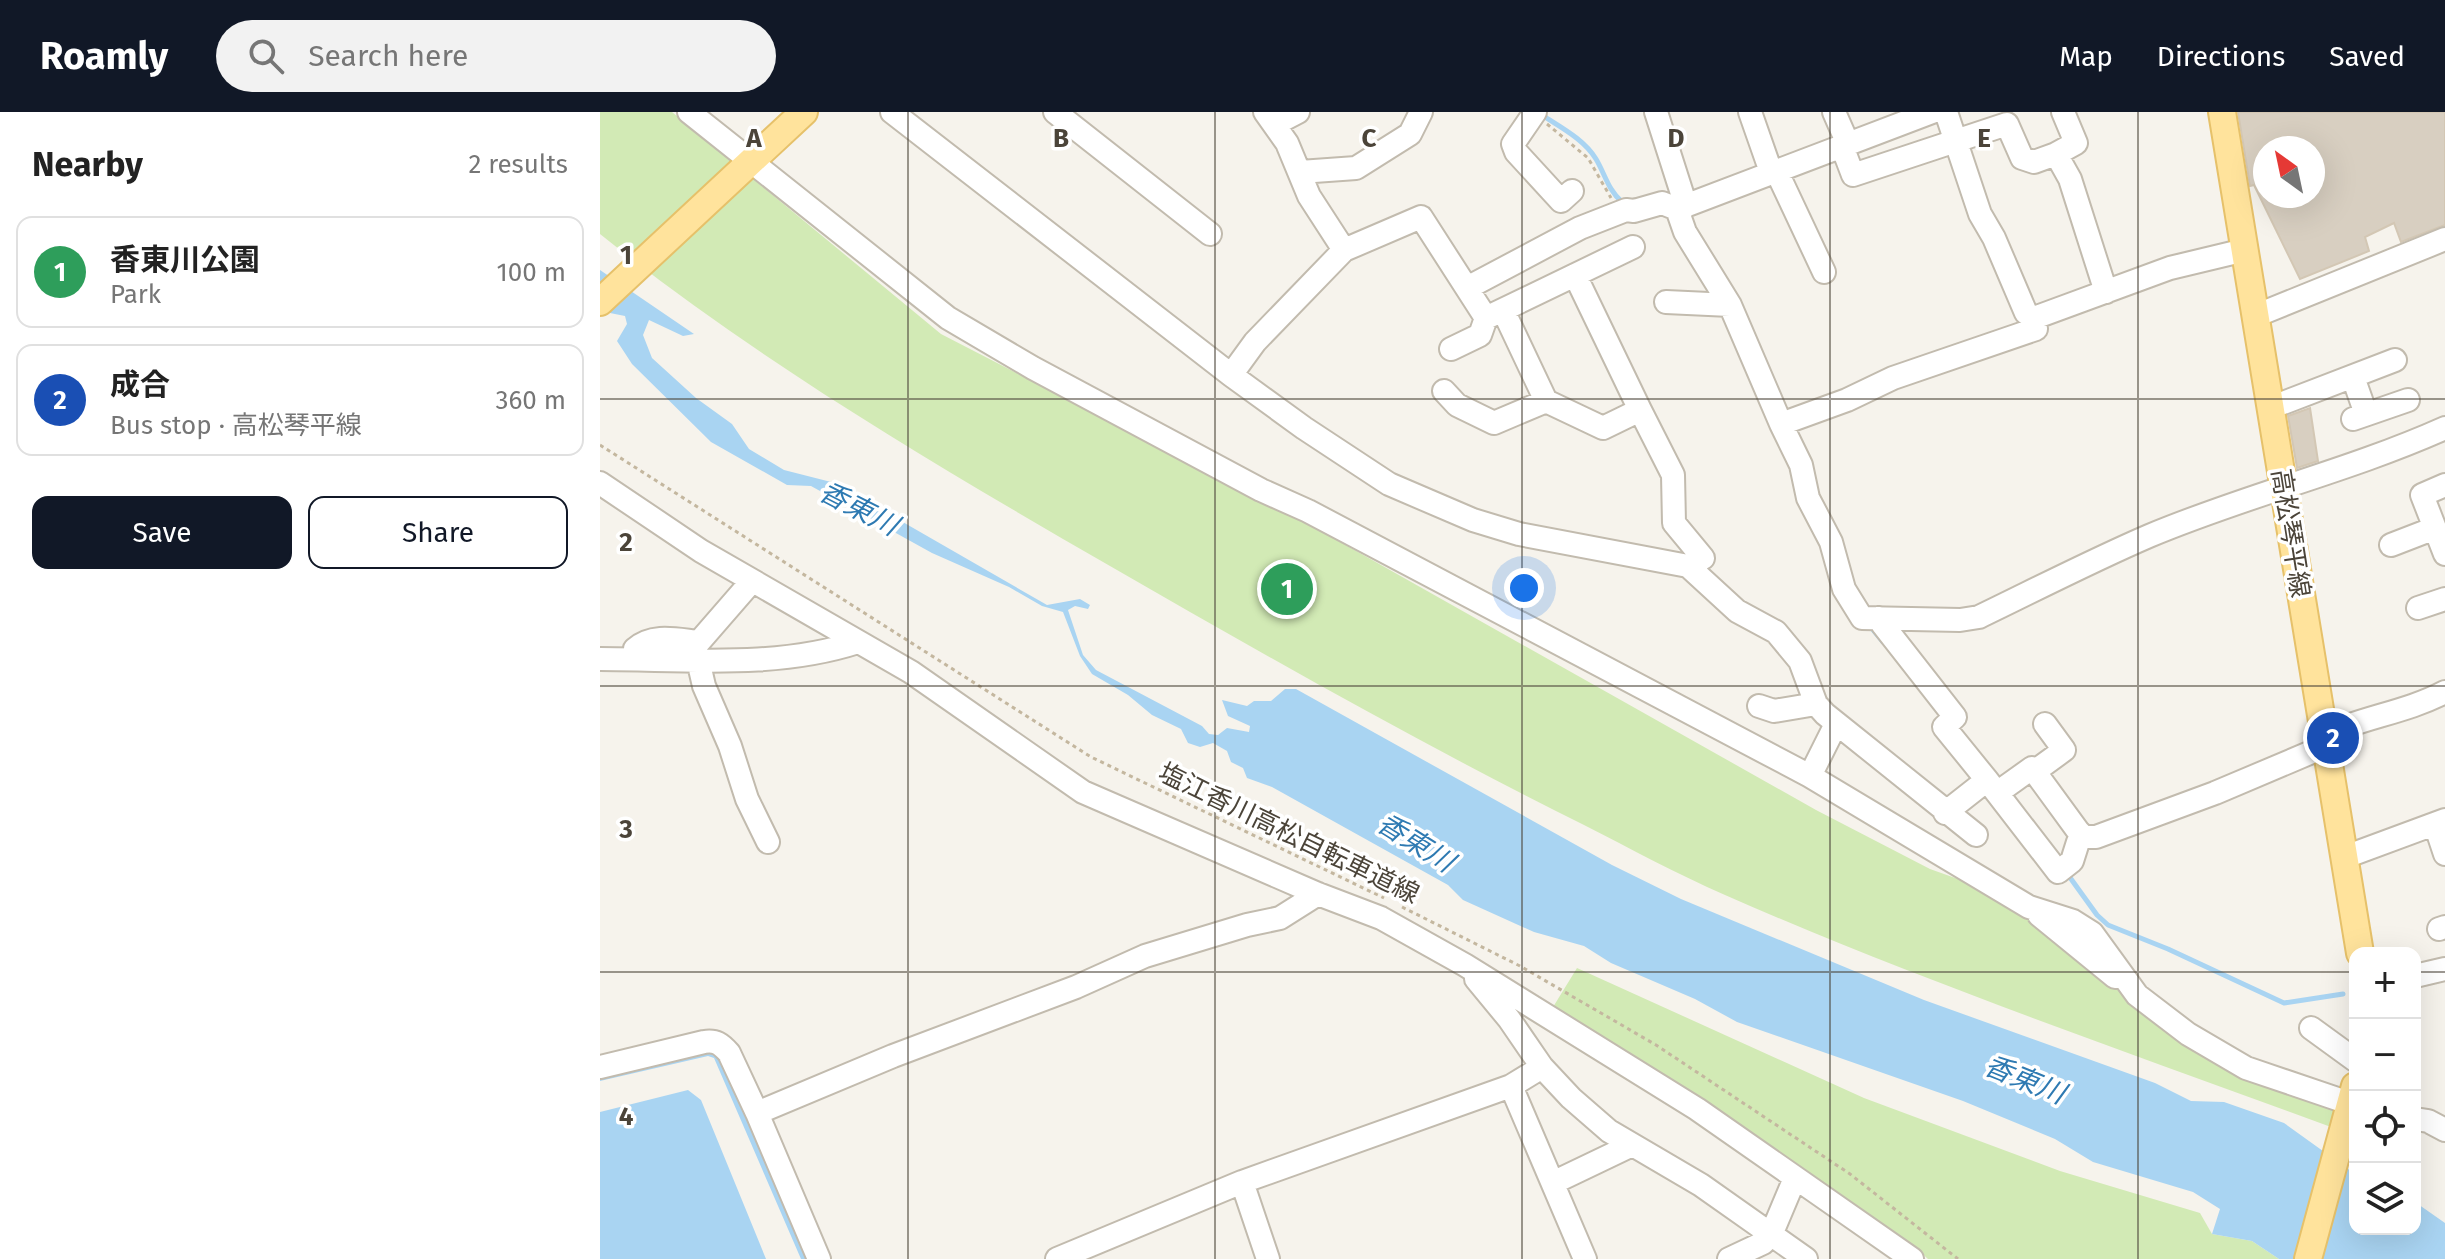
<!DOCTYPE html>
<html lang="en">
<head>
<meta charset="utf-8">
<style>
  body { margin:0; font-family:"Fira Sans","Noto Sans JP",sans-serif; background:#f2f2f2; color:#222 }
  .controls { position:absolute; right:24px; bottom:24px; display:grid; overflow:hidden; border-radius:16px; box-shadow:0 8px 32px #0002 }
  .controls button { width:72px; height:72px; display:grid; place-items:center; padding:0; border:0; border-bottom:2px solid #e0e0e0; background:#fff; color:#222; font:40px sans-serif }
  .compass { position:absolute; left:1653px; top:24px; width:72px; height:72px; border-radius:50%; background:#fff; box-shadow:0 8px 32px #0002; rotate:327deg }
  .you { position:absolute; left:924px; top:476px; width:28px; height:28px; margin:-20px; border:6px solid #fff; border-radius:50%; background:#1a73e8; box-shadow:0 0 0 12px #1a73e833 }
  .badge { display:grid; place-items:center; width:52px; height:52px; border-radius:50%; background:#111827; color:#fff; font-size:26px; font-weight:700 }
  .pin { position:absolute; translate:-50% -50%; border:4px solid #fff; box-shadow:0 2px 8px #0006 }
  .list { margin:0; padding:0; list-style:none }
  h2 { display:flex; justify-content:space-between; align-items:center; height:104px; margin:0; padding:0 32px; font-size:34px }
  h2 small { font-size:26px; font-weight:400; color:#767676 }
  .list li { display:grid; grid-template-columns:52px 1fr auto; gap:24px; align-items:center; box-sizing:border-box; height:112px; margin:0 16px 16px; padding:0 16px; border:2px solid #e0e0e0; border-radius:16px }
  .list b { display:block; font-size:30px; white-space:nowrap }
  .list p { margin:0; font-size:26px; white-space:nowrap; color:#767676 }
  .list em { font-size:26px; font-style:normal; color:#767676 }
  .actions { display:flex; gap:16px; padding:24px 32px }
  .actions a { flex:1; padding:18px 0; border:2px solid #111827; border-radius:16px; text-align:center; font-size:28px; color:#111827 }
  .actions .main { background:#111827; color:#fff }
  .icon { flex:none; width:44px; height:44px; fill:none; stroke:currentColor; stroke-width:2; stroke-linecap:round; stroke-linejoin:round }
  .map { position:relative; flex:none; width:1845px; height:1147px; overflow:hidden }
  header { display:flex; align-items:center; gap:48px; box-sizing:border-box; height:112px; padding:0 40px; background:#111827; color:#fff }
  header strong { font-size:38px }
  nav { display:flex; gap:44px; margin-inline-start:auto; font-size:28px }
  .search { width:560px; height:72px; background:#f2f2f2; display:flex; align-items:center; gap:20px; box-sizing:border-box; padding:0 28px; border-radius:44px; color:#767676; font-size:30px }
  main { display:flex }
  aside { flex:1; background:#fff }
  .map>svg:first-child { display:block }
  .green { fill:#d2eab5 }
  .water { fill:#a9d4f2 }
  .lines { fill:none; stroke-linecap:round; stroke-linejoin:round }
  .stream { stroke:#a9d4f2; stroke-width:5 }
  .building { fill:#d8cfc1; stroke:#d3c7b4; stroke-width:2; fill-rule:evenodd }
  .minor-casing { stroke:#c2bbae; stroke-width:26 }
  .major-casing { stroke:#e6c16a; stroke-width:30 }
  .path { stroke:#c4b79f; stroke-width:3; stroke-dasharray:4 4; stroke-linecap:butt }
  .minor { stroke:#fff; stroke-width:22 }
  .major { stroke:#ffe39c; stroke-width:26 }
  .grid { fill:none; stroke:#4b4439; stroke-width:2; stroke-opacity:0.55 }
  .labels { text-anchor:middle; stroke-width:7; stroke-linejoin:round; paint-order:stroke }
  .street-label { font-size:26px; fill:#4b4439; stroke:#fff }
  .water-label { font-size:28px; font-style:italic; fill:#2e7ab2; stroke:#fff }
  .grid-label { font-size:26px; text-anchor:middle; font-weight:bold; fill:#4b4439; stroke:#fff; stroke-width:7; stroke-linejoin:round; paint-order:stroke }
</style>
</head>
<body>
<header>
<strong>Roamly</strong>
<div class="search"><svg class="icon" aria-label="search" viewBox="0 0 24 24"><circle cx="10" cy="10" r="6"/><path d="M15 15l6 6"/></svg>Search here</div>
<nav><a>Map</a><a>Directions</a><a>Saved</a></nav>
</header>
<main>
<aside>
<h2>Nearby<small>2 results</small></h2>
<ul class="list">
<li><span class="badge" style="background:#2e9e5b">1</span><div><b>香東川公園</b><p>Park</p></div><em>100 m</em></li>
<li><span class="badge" style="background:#1a4fb4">2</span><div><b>成合</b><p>Bus stop · 高松琴平線</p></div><em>360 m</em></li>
</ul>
<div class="actions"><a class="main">Save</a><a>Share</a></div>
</aside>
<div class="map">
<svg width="1845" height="1147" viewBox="0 0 1845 1147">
  <rect width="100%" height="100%" fill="#f6f3ec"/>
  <path class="green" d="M0,0H72L341,222L703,409L1216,698L1330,757L1386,777L1466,832L1581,927L1639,965L1736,995L1731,1015C1528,940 1323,870 1125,783C1077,762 1031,737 984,713C823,633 666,544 510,454C335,353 158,249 0,122Z
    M977,856L1264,986L1460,1059L1600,1101L1612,1122L1652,1129L1679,1147H1328L1317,1137L950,900Z"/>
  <path class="water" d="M0,158L94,222L83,224L49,208L43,223L52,246L96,286L132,312L149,337L184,358L235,371L447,493L480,487L490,493L488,497L475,494L468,498L483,543L496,558L602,614L609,622L618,623L627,616L649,620L650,614L628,604L622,588L647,594L654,589H671L685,577H696L1012,753L1081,787L1324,888L1555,971L1591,989L1624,990L1684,1011L1755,1062V1117H1815V1090L1845,1111V1147H1679L1652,1129L1612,1122L1620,1097L1593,1080L1493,1050L1455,1027L1363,989L1137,910L1095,887L1011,851L984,834L934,820L863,788L848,773L672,675L647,666L643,656L631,650L627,639L613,631L600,635L588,631L581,617L552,603L528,583L492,562L480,544L463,500L442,494L409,475L332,441L211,374L187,373L111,330L32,252L17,229L27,212L25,204L0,199Z
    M118,936L215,1147H201L114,946L108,944L0,969V960Z
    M88,978L101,988L166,1147H0V1000Z"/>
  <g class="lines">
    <path class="stream" d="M942,3C960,15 984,27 996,47C1005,62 1008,78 1022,90
      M1269,513L1283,530
      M1466,760L1497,803L1508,813L1568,837L1684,891L1743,882"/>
  </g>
  <path class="building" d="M1638,0H1845V113L1801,130L1794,111L1765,125L1769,139L1700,167L1654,73L1650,74ZM1665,36H1713V84H1665Z
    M1710,296L1718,349L1697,356L1688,304Z"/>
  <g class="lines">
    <g class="minor-casing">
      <path id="minor" d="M89,0L348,206L433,256L661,378L708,399L1210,664
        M292,0L631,263L704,316L789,372L873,408L919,422L1088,454L1137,499L1176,520L1200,549L1216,592L1225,602L1376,723
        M455,0L610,122
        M665,0L687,31L709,84L744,138
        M935,0L913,32L916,40L961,89L972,79
        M1056,0L1086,94
        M1150,0L1171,60
        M1234,0L1248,32
        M1346,0L1380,102L1394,126L1426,201L1434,206L1570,156L1645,138
        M675,12L698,0
        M1242,34L1253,63L1407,12L1422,46L1434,50L1456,42L1470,67L1506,180
        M1456,42L1476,31L1463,0
        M1176,58L1224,160
        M700,60L756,56L810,22L821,0
        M1077,97L1332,0
        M867,176L980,116L1026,98L1034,99L1062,91L1077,97L1085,120L1130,193L1181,312L1201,353L1208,386L1231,430L1244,477L1262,506L1360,508L1379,505C1435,478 1491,449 1549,424C1646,383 1749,359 1845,316
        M1066,190L1130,193
        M903,198L946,289L1003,316L1040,298L975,163
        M1655,204L1845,127
        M851,237L880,223L886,206
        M631,263L655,230L744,138L821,105L886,206L1033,135
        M1753,265L1766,302
        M844,279L857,293L894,311L946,289
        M1670,296L1795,248
        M1040,298L1073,363L1074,411L1103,446
        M1753,307L1808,288
        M1181,312L1247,288L1293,266L1436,217L1434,206
        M0,371L101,439L311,560L483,680L718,782L781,806L865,853L1097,997L1312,1147
        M1845,373L1822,383L1845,442
        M1791,433L1835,416
        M1818,496L1845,487
        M1279,506L1283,513L1355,605L1344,615L1387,668
        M0,547C86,547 175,557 258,530
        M37,547L35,537C53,521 78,528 99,530L152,469
        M98,548L104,574L130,634L147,687L168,730
        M1159,594L1174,599L1216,592
        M1236,612L1210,664L1429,795L1473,809L1492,821L1537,883L1588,922L1646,956L1755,993
        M1724,623C1764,605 1807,600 1845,580
        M1434,660L1464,638L1445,612
        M1397,681L1458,760L1472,749L1478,730L1484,725
        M1345,701L1387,668L1397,681L1432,656L1478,719L1484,725H1496L1615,681L1726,634
        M1835,712L1845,742
        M1745,745L1845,708
        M1439,803L1515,865
        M1839,817L1845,815
        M1815,864L1845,857
        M876,867L909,907L942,955L971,986L1009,1019L1101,1073L1206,1147
        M1711,916L1755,948
        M0,955L104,930C116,928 121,932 129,941L157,1001L219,1147
        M911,974L985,1147
        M157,1001L293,944L476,875L545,844L647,813L680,806L718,782
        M1815,1007L1828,1009L1845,1018
        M961,1067L1032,1033
        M642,1070L668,1147
        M457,1147L642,1070L911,974L942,955
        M1129,1147L1163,1131L1171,1123L1195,1066"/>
    </g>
    <g class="major-casing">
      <path id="major" d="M1622,0L1760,841
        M0,190L204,0
        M1708,1147L1755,974"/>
    </g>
    <path class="path" d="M947,12L988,46L1011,86
      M0,333L491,645L784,786
      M802,795L920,854L1056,933L1250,1062L1358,1147"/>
    <use href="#minor" class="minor"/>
    <use href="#major" class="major"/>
  </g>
  <path class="grid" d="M308,0V1147M615,0V1147M922,0V1147M1230,0V1147M1538,0V1147M0,287H1845M0,574H1845M0,860H1755M1815,860H1845"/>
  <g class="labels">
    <g class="street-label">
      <text transform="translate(1691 421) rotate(81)" y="9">高松琴平線</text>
      <text transform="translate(689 721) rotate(26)" y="9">塩江香川高松自転車道線</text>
    </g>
    <g class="water-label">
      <text transform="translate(259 396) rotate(27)" y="10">香東川</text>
      <text transform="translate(816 730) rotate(32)" y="10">香東川</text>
      <text transform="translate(1425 967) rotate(22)" y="10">香東川</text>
    </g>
  </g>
  <g class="grid-label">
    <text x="154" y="35">A</text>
    <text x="461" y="35">B</text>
    <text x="769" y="35">C</text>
    <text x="1076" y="35">D</text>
    <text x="1384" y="35">E</text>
    <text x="26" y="152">1</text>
    <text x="26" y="439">2</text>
    <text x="26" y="726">3</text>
    <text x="26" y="1013">4</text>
  </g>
</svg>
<div class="controls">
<button>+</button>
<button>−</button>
<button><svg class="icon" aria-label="locate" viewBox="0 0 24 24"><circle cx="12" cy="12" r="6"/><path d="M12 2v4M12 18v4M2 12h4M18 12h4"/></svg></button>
<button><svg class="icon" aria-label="layers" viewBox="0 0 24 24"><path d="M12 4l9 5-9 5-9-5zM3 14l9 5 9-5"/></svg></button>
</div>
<svg class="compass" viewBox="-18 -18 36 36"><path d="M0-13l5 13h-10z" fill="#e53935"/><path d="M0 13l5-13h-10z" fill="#767676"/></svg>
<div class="you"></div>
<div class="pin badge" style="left:687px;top:477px;background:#2e9e5b">1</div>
<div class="pin badge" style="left:1733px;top:626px;background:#1a4fb4">2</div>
</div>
</main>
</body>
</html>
